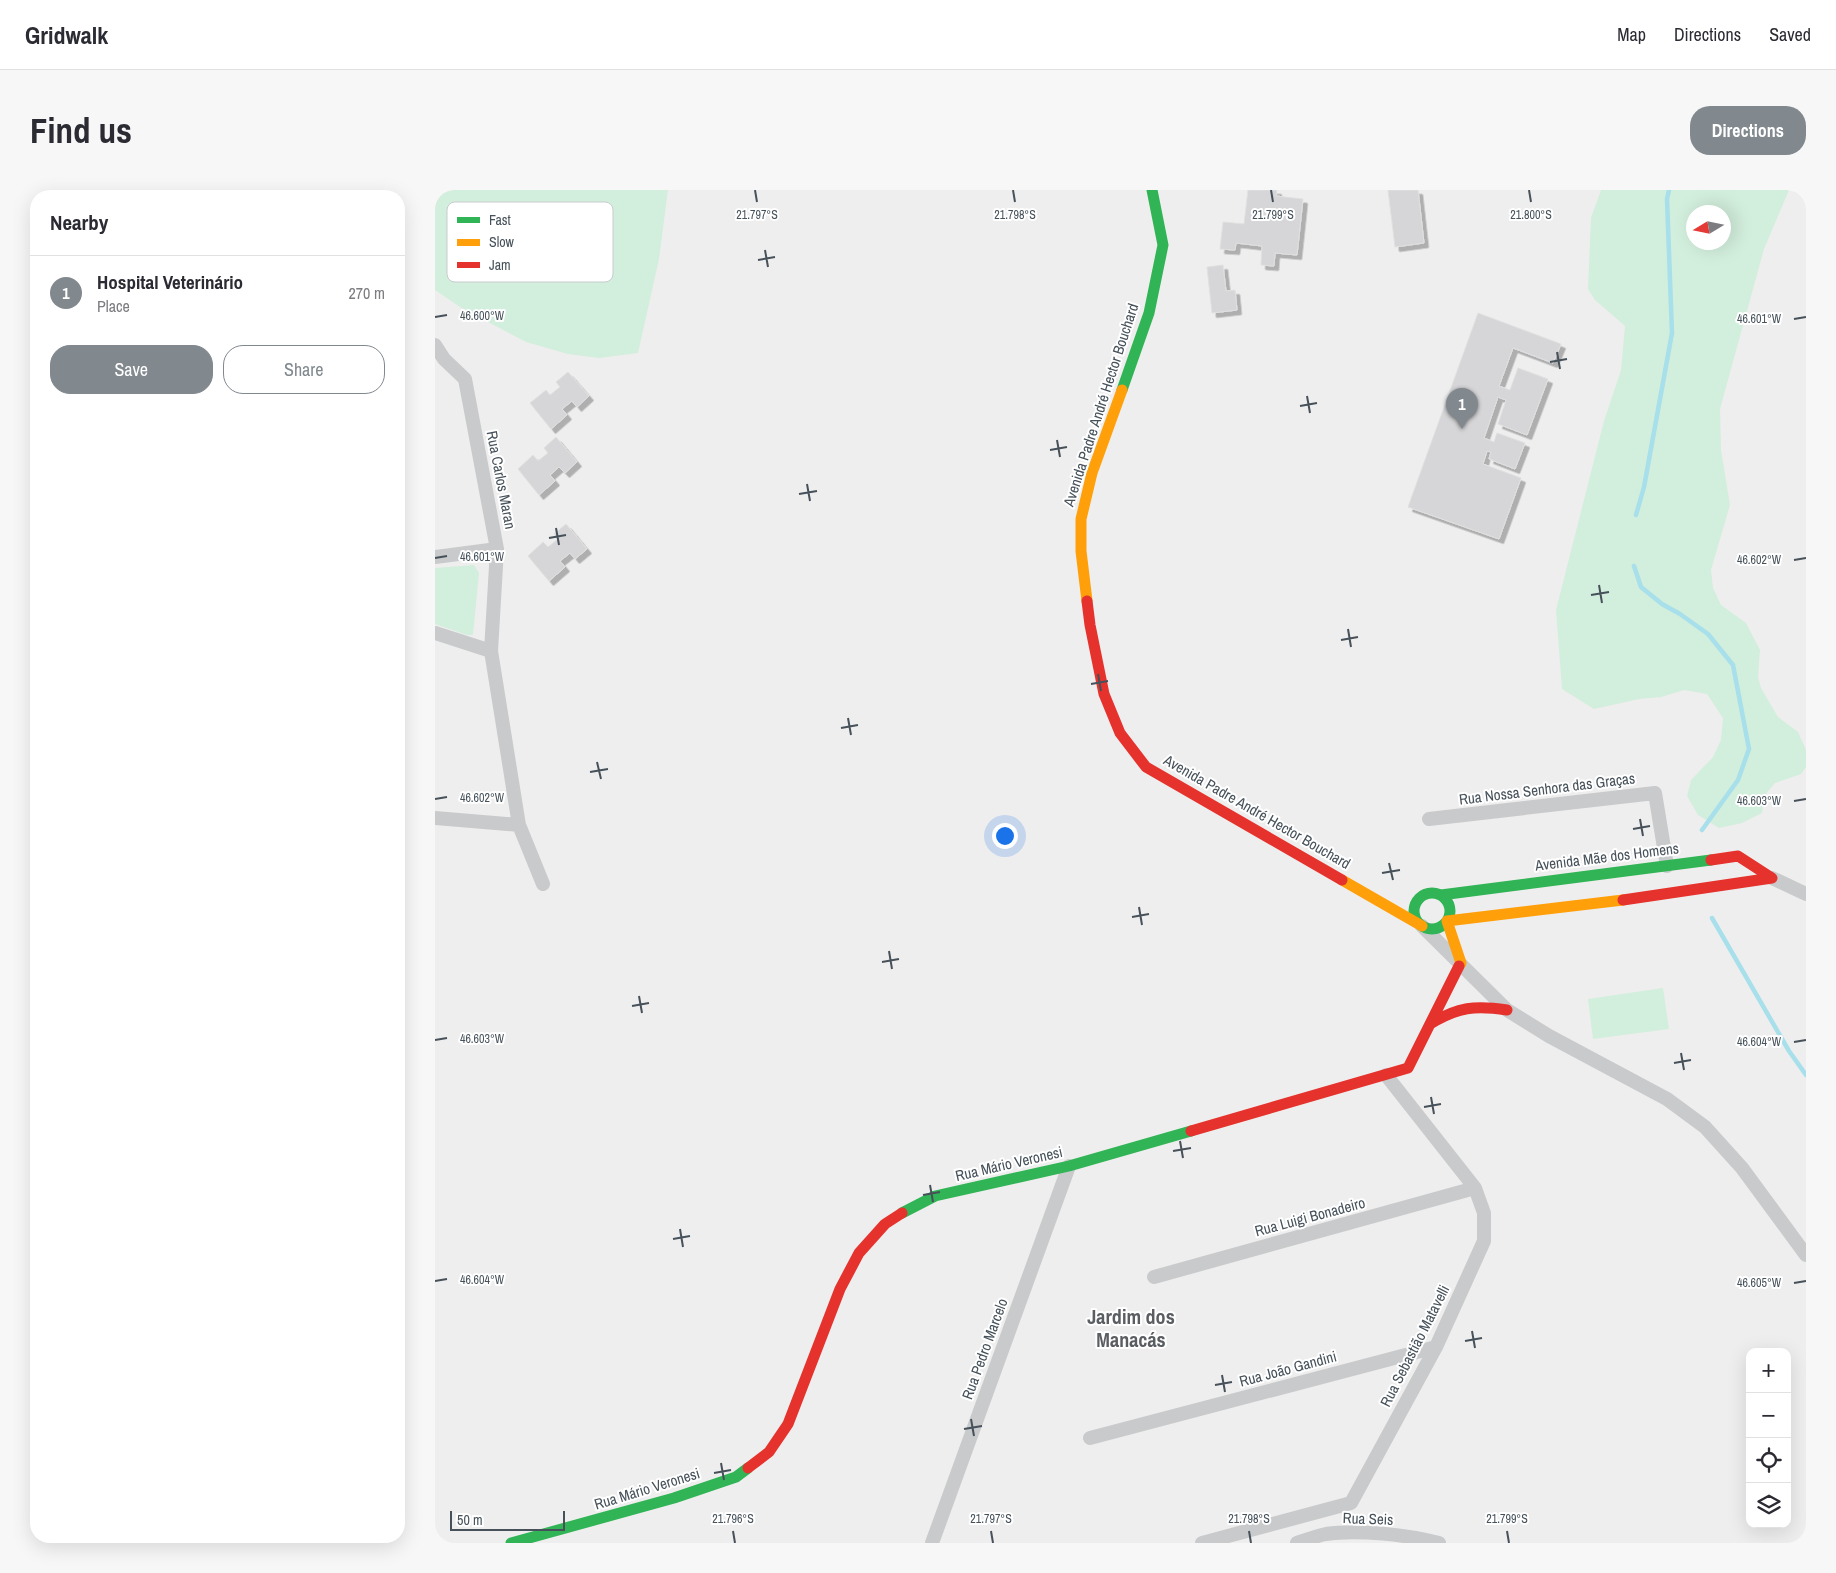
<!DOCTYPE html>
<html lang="en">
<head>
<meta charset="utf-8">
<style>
  body { margin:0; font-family:"Archivo Narrow",sans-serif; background:#f7f7f7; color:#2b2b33 }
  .controls { position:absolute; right:15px; bottom:15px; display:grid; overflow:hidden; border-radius:10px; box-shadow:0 5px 20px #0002 }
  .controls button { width:45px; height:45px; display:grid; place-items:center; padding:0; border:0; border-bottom:1px solid #e1e1e2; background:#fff; color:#2b2b33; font:25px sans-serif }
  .compass { position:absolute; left:1251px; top:15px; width:45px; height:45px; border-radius:50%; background:#fff; box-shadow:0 5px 20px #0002; rotate:260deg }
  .scale { position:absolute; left:15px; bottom:12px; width:115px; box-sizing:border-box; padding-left:5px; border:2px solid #46515a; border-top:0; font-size:14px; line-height:18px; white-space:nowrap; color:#46515a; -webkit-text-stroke:4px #fff; paint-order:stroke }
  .you { position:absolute; left:569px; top:645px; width:18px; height:18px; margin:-12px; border:4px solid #fff; border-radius:50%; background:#1a73e8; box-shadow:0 0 0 8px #1a73e833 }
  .badge { display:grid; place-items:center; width:32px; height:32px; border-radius:50%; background:#81888e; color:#fff; font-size:16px; font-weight:700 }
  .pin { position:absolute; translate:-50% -41px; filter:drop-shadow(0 1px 2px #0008) }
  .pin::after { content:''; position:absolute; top:26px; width:18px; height:15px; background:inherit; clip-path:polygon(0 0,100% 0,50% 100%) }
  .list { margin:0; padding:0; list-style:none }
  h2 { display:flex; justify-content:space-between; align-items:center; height:65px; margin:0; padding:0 20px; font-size:21px }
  h2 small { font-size:16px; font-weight:400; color:#7c7c81 }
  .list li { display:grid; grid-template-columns:32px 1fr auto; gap:15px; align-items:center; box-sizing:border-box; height:75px; padding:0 20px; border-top:1px solid #e1e1e2 }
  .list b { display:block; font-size:19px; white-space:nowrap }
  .list p { margin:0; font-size:16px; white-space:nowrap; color:#7c7c81 }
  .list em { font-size:16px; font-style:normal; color:#7c7c81 }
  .actions { display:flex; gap:10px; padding:15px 20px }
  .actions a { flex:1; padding:11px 0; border:1px solid #81888e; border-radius:20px; text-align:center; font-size:18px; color:#81888e }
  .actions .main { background:#81888e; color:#fff }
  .icon { flex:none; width:28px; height:28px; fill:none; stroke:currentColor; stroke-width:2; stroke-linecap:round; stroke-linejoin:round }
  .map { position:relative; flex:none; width:1371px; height:1353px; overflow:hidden; border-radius:20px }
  header { display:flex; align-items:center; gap:30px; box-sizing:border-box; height:70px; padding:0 25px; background:#fff; border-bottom:1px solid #e1e1e2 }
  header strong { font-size:24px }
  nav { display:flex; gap:28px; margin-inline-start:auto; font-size:18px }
  .intro { display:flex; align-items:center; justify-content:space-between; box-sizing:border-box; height:120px; padding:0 30px }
  h1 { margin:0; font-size:35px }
  .button { padding:12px 22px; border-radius:20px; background:#81888e; color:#fff; font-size:18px; font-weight:700 }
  main { display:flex; gap:30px; padding:0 30px }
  aside { flex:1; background:#fff; border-radius:20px; box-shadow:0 5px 20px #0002 }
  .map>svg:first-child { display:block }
  .green { fill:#d2eedc; fill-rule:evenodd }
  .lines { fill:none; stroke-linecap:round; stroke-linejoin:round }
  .stream { stroke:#a7dfeb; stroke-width:4.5 }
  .building { fill:#d6d6d8; stroke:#e0e0e1; filter:url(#shadow) }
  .street { stroke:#c8cacc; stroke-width:14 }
  .fast { stroke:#30b455; stroke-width:11 }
  .slow { stroke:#ff9f0a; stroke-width:11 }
  .jam { stroke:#e5322d; stroke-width:11 }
  .ticks { fill:none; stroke:#46515a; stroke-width:2 }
  .labels { text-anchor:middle; stroke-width:4; stroke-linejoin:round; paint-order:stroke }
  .street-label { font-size:15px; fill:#46515a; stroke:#fff }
  .district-label { font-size:20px; font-weight:bold; fill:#5a5e62; stroke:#fff }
  .key { fill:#fff; stroke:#c8cbce; stroke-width:1 }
  .key-label { font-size:14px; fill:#46515a }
  .ticks-label { font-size:12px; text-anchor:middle; fill:#46515a; stroke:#fff; stroke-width:4; stroke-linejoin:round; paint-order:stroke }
</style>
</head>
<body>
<header>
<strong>Gridwalk</strong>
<nav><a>Map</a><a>Directions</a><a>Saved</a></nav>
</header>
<div class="intro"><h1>Find us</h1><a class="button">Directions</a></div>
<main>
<aside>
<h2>Nearby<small></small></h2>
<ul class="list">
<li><span class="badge">1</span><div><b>Hospital Veterinário</b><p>Place</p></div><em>270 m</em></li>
</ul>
<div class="actions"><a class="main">Save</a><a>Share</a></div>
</aside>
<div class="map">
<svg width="1371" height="1353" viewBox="0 0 1371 1353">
  <defs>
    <filter id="shadow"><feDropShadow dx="4.5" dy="4.5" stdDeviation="0" flood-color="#0004"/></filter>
  </defs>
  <rect width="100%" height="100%" fill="#efeeee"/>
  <path class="green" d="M0,0H233L224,69L203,163L164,168L133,164L91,152L25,117L0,100Z
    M1166,0H1354L1329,59L1285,219L1286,260L1295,315L1276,380L1278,398L1286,415L1311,433L1325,460L1323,487L1326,498L1343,527L1363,542L1371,560V577L1366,584L1340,593L1329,606L1327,623L1307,633L1284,638L1263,625L1252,606L1256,590L1278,567L1286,550L1288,528L1272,504L1249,500L1226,507L1204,509L1159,519L1127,499L1121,420L1169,231L1186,180L1190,136L1160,110L1153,99L1156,28ZM1288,22V52H1258V22Z
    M39,375L44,383L38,445H32L0,434V378Z
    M1228,798L1234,839L1158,849L1153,809Z"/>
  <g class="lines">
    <path class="stream" d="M1201,325L1209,297L1237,143L1232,9L1234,0
      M1199,376L1206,397L1227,414L1245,424L1273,444L1298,475L1314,559L1303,590L1267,640
      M1277,728L1354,861L1371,885"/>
  </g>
  <path class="building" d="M813,0H842L841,6L868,9L862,65L840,63L839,76L826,75L827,56L801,53L800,60L785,59L788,32L809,34Z
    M953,0H983L989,53L960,57Z
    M788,75L791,101L800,100L802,120L777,123L772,77Z
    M1043,123L1126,154L1118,173L1078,158L1064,196L1075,200L1083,178L1113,189L1092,245L1063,234L1071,210L1063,207L1049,248L1059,252L1062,243L1090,253L1080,279L1054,269L1056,262L1052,261L1048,274L1086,288L1064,349L973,317Z
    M133,182L154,206L142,217L137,211L127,219L132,225L116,239L95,213L111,200L115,205L125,197L121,192Z
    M121,247L142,272L130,283L124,277L115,285L120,291L104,305L83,279L98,265L103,271L113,263L109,258Z
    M131,334L152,359L140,369L135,363L125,371L130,377L114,391L93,366L108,352L113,357L123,349L119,344Z"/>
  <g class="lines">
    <path class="street" d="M0,155L9,169L30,189L62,359L56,461L84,635L108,694
      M0,367L62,359
      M0,443L56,461
      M0,628L84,635
      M994,629L1220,603L1232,676
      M1337,688L1371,704
      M987,736L1072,820L1114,846L1232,909L1270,937L1307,978L1371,1065
      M719,1087L1040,998
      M655,1248L1001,1157
      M497,1353L634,976
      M767,1353L916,1313L1001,1157L1049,1051V1023L1040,998L951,885
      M862,1353C871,1350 881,1346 891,1344C922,1339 974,1345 1004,1353"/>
    <path class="fast" d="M687,200L714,123L728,55L717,0
      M979 721a18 18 0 1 1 36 0a18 18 0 1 1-36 0Z
      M1006,705L1276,670
      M467,1023L500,1006L634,976L756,941
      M76,1353L239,1308L301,1287L313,1278"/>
    <path class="slow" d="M652,411L646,361V329L657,283L687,200
      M907,690L987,736
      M1024,776L1026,773L1012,731L1188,710"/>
    <path class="jam" d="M652,411L655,435L669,504L685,543L711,577L907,690
      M1188,710L1337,688L1303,666L1276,670
      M1024,776L995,834C1023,817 1040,815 1072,820
      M756,941L973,878L995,834
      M313,1278L334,1262L353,1234L405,1099L424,1063L450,1034L467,1023"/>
  </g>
  <path class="ticks" d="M320,0L322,12M578,0L580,12M836,0L838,12M1094,0L1096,12M330,60L333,77M323,70L340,67M0,127L12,125M1359,129L1371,127M1122,162L1125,179M1115,172L1132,169M872,206L875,223M865,216L882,213M622,250L625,267M615,260L632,257M372,294L375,311M364,304L382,301M121,338L124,355M114,348L131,345M0,368L12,366M1359,370L1371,368M1164,395L1167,413M1156,405L1174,402M913,439L916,457M906,450L923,447M663,484L666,501M656,494L673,491M413,528L416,545M406,538L423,535M162,572L166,589M155,582L173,579M0,609L12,607M1359,611L1371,609M1205,629L1208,646M1198,639L1215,636M954,673L958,690M947,683L965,680M704,717L707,735M697,727L714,724M454,761L457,779M447,772L464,769M204,806L207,823M197,816L214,813M0,850L12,848M1359,852L1371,850M1246,863L1249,880M1239,873L1256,870M996,907L999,924M989,917L1006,914M745,951L748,968M738,961L756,958M495,995L498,1012M488,1005L505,1002M245,1039L248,1057M238,1049L255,1046M0,1091L12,1089M1359,1093L1371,1091M1037,1141L1040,1158M1030,1151L1047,1148M787,1185L790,1202M780,1195L797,1192M536,1229L539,1246M529,1239L547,1236M286,1273L289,1290M279,1283L296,1280M298,1341L300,1353M556,1341L558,1353M814,1341L816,1353M1072,1341L1074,1353"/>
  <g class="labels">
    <g class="street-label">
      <text transform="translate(666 215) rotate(-72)" y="5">Avenida Padre André Hector Bouchard</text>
      <text transform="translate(66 290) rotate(79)" y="5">Rua Carlos Maran</text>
      <text transform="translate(1112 599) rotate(-7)" y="5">Rua Nossa Senhora das Graças</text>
      <text transform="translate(822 622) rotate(30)" y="5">Avenida Padre André Hector Bouchard</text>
      <text transform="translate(1172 667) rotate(-7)" y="5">Avenida Mãe dos Homens</text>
      <text transform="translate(574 974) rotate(-13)" y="5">Rua Mário Veronesi</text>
      <text transform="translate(875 1027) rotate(-15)" y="5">Rua Luigi Bonadeiro</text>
      <text transform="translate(980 1156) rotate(-63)" y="5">Rua Sebastião Matavelli</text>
      <text transform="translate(550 1159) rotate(-70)" y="5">Rua Pedro Marcelo</text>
      <text transform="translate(853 1179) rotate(-15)" y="5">Rua João Gandini</text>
      <text transform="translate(212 1299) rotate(-17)" y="5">Rua Mário Veronesi</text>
      <text transform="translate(933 1329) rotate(2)" y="5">Rua Seis</text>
    </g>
    <g class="district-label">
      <text x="696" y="1134">Jardim dos<tspan x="696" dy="23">Manacás</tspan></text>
    </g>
  </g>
  <rect x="12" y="12" width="166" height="80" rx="8" class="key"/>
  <rect x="22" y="27" width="23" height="6" fill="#30b455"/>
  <rect x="22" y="49" width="23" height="7" fill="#ff9f0a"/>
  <rect x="22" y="72" width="23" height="6" fill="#e5322d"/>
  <g class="key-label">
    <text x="54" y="35">Fast</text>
    <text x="54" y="57">Slow</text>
    <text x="54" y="80">Jam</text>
  </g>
  <g class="ticks-label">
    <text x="322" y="29">21.797°S</text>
    <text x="580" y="29">21.798°S</text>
    <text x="838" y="29">21.799°S</text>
    <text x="1096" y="29">21.800°S</text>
    <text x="47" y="130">46.600°W</text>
    <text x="1324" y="133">46.601°W</text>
    <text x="47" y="371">46.601°W</text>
    <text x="1324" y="374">46.602°W</text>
    <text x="47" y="612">46.602°W</text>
    <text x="1324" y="615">46.603°W</text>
    <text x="47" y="853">46.603°W</text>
    <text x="1324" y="856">46.604°W</text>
    <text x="47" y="1094">46.604°W</text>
    <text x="1324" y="1097">46.605°W</text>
    <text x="298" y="1333">21.796°S</text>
    <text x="556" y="1333">21.797°S</text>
    <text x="814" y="1333">21.798°S</text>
    <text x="1072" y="1333">21.799°S</text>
  </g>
</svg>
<div class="controls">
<button>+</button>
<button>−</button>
<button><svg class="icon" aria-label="locate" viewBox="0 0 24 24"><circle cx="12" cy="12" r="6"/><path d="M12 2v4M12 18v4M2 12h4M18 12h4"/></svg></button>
<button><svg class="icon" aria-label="layers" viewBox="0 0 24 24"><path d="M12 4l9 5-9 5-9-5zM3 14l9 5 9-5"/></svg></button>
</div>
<svg class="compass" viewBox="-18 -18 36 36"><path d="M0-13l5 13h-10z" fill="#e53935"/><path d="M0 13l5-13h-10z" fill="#7c7c81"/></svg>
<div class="scale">50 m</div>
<div class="you"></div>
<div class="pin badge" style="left:1027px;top:239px">1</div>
</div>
</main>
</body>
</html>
